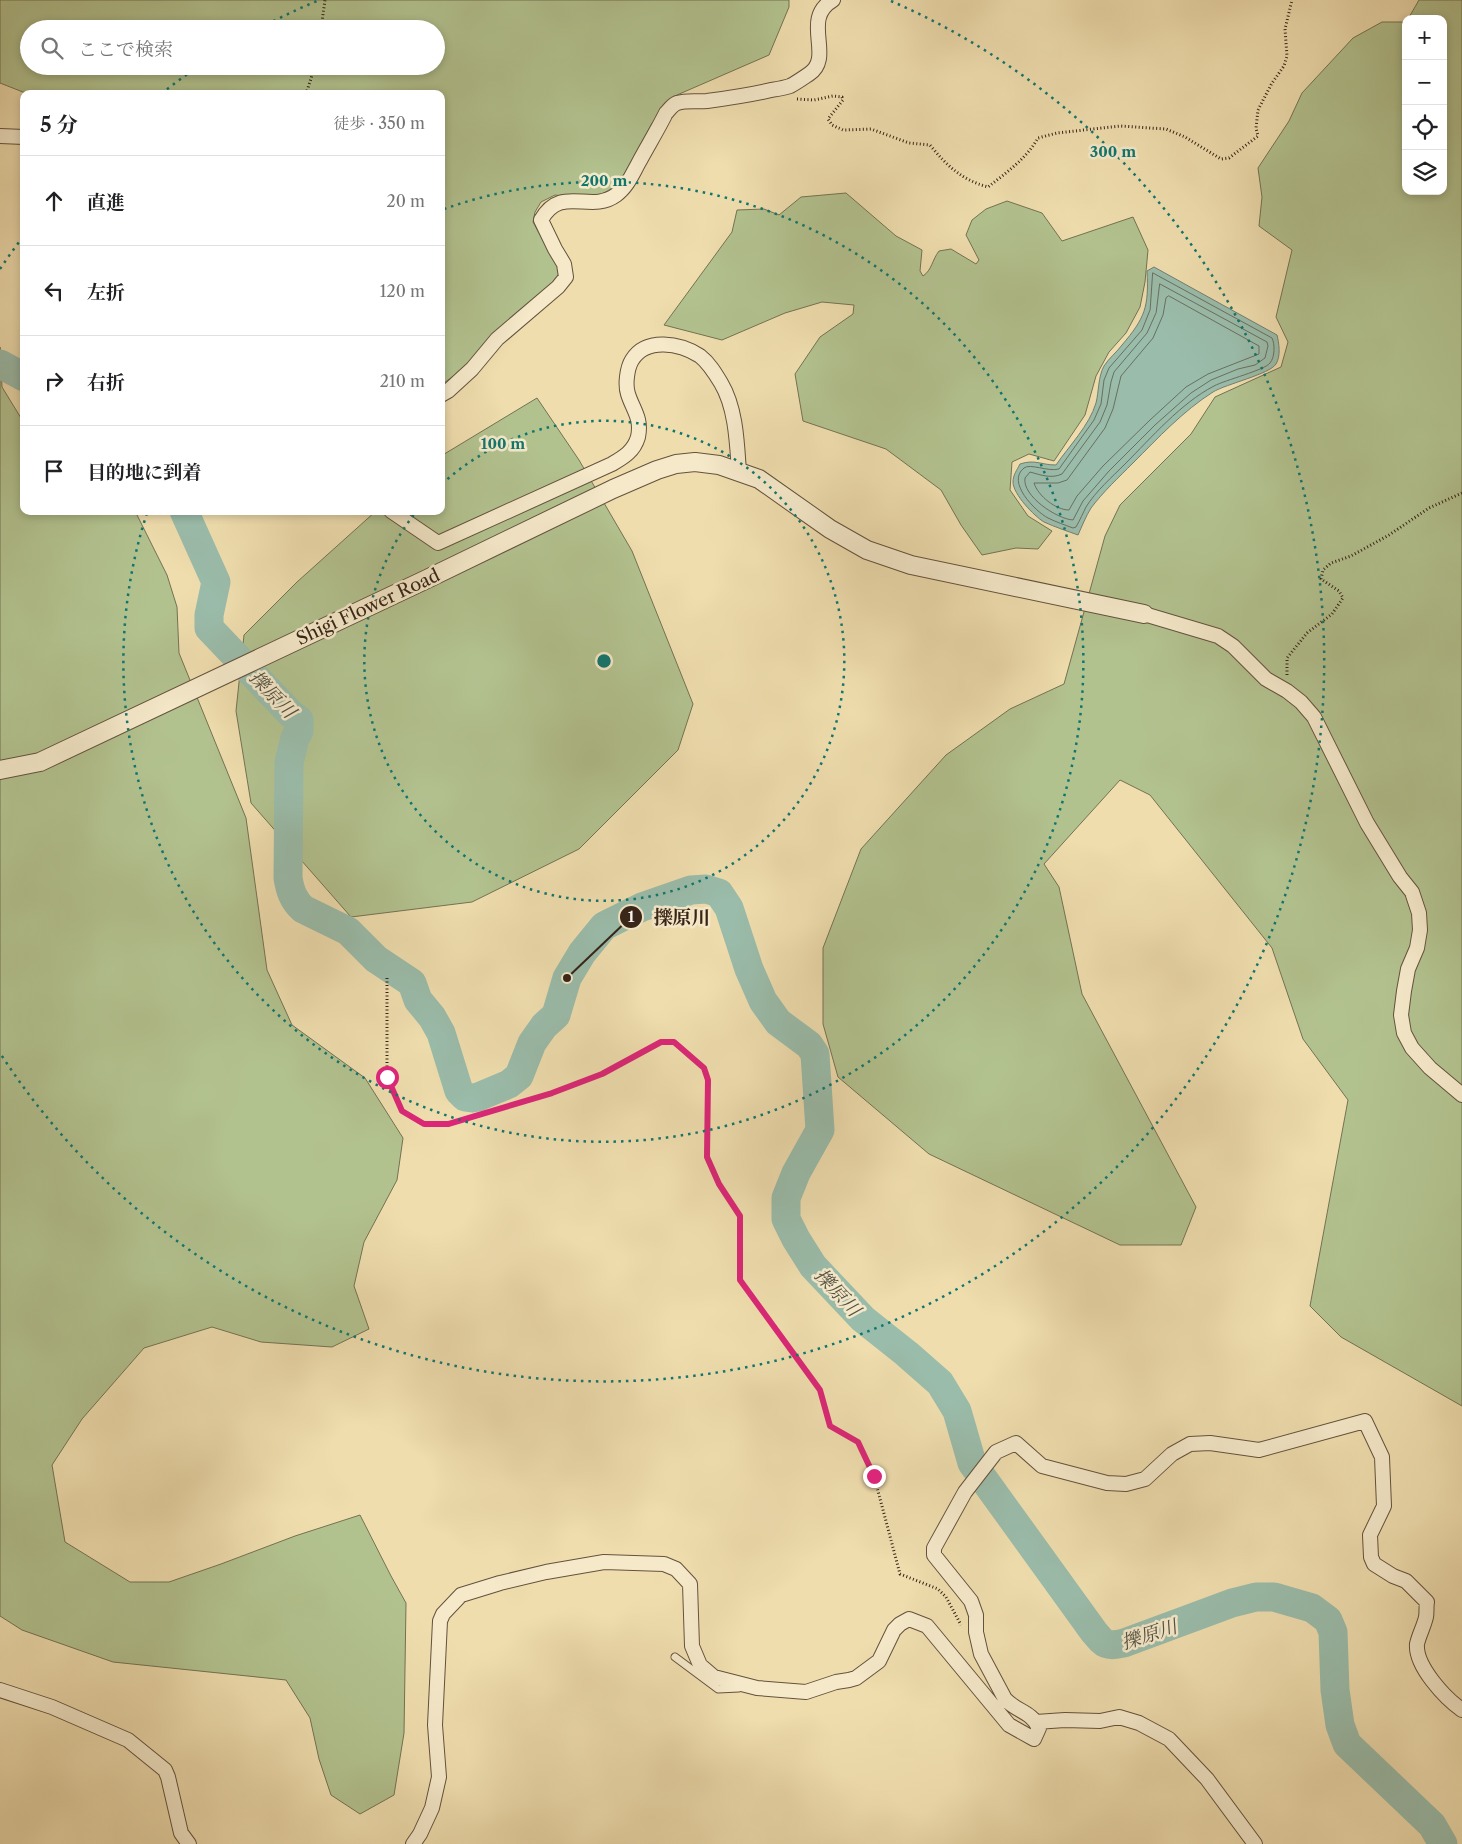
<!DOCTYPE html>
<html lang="ja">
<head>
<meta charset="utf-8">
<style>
  body { margin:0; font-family:"Libre Caslon Text","Noto Serif JP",serif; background:#f2f2f2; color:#202124 }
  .controls { position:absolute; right:15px; top:15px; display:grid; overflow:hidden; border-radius:10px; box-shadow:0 2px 8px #0003 }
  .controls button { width:45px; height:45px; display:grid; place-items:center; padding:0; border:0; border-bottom:1px solid #e0e0e0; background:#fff; color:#202124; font:25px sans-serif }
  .stop { position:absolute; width:15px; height:15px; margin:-11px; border:4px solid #db2777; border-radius:50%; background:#fff }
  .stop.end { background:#db2777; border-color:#fff; box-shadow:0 1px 5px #0008 }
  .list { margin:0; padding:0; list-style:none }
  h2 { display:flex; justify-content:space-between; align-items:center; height:65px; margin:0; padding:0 20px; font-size:21px }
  h2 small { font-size:16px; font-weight:400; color:#757577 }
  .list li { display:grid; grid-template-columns:32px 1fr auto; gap:15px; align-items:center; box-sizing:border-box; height:90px; padding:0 20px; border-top:1px solid #e0e0e0 }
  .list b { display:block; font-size:19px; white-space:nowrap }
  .list em { font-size:16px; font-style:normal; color:#757577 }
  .icon { flex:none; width:28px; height:28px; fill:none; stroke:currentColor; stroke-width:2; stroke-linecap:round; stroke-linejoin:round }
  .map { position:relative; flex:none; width:1462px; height:1844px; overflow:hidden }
  .search { position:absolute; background:#fff; box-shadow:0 2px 8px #0003; left:20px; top:20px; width:425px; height:55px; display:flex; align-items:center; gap:12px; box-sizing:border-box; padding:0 18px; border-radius:28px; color:#757577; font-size:19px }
  .panel { position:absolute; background:#fff; box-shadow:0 2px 8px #0003; left:20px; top:90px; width:425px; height:425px; border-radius:10px }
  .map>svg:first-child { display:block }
  .green { fill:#b2c28f; stroke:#747253; fill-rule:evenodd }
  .water { fill:#9abcaa; stroke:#727f6f }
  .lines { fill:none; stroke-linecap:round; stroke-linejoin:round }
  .shore { stroke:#687060; stroke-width:1 }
  .river { stroke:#9abcaa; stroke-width:29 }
  .service-casing { stroke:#64523d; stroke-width:9 }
  .minor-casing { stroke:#64523d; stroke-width:16 }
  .tertiary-casing { stroke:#64523d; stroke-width:20 }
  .path { stroke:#362317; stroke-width:3; stroke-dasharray:1 2.5; stroke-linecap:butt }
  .service { stroke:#f5e9ca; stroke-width:7 }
  .minor { stroke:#f5e9ca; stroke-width:14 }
  .tertiary { stroke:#f5e9ca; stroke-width:18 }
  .route { stroke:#db2777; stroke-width:6 }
  .ring { fill:none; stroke:#0f766e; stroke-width:2.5; stroke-dasharray:2.5 5 }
  .labels { text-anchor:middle; stroke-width:5; stroke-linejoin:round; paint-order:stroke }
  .street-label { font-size:18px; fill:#362317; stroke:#f5e9ca }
  .water-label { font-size:19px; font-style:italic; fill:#545143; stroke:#f5e9ca }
  .centre { fill:#0f766e; stroke:#f5e9ca; stroke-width:2.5 }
  .ring-label { font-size:15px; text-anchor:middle; font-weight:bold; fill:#0f766e; stroke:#f5e9ca; stroke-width:5; stroke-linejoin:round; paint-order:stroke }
  .leader { fill:none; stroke:#362317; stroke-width:2 }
  .callout-dot { fill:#362317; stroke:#f5e9ca; stroke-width:2 }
  .mark-label { font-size:15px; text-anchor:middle; font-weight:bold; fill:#fff }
  .callout-label { font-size:19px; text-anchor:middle; font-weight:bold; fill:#362317; stroke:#f5e9ca; stroke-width:5; stroke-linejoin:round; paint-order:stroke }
</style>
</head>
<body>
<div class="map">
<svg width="1462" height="1844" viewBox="0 0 1462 1844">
  <rect width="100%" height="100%" fill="#efddae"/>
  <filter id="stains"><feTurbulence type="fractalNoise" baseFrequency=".004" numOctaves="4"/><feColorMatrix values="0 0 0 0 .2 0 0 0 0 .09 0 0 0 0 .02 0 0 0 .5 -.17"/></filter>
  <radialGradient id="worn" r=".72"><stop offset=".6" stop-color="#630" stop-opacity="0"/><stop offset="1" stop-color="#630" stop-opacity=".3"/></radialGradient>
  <path class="green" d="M0,0H789V7L769,55L677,95L652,123L619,184L599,196L577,198L555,195L541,202L535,212L533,222L544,242L560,265L558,282L462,370L441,385V94H28L0,83ZM29,29H436V66H29Z
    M1419,0H1462V1406L1341,1337L1310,1306L1348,1100L1303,1039L1272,948L1150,795L1120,780L1044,864L1059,887L1082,994L1196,1207L1181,1245H1120L929,1154L838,1077L823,1024V948L861,849L946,755L1010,709L1064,684L1105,536L1120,505L1191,434L1215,397L1281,367L1288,342L1276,317L1292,250L1259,226L1262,197L1258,168L1289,121L1302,93L1353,38L1382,22H1406V191H1443V19H1408Z
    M846,193L896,236L922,250L920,271L923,276C932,270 932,260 939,251L951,249L976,264L979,260L966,235L972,220L986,209L1007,201L1042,213L1062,241L1133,217L1148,250L1145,282L1140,307L1126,333L1109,352L1096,376L1085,415L1054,461L1029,454L1012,462L1010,490L1028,516L1052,531L1038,549L1016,548L982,555L961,525L941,490L886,449L803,421L795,374L820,337L853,314L854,305L822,302L785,313L722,340L664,325L732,232L737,210L764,209L779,215L801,197Z
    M0,347L2,387L24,423V511H135L167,575L177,607L179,653L246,818L267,970L292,1025L365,1078L403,1138L397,1180L364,1242L354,1286L369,1329L332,1347L261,1342L212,1327L144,1348L82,1419L52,1465L65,1542L130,1582H169L221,1564L295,1536L360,1515L391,1576L406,1603L404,1733L394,1795L360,1814L331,1795L319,1759L310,1718L286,1680L113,1662L22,1630L0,1616Z
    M537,398L579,460L632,551L693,704L678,750L579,849L472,902L351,917L251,803L236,711L244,635L297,582L376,511H441V456Z"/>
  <path class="water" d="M1154,267L1277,335C1279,343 1281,356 1276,364C1270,374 1226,384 1213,392C1183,411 1158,438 1133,463C1119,477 1103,492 1091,508C1086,516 1082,526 1078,535C1067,531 1055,527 1044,522C1034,516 1013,494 1013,482C1013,475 1017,470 1020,464C1035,459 1041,465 1056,465C1069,446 1089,426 1096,403C1099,391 1098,377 1104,366C1109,358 1117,352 1122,345C1145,318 1149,307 1147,271Z"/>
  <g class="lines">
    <path class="shore" d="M1153,273L1272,338C1275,344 1275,357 1270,363C1265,370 1225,380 1214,386C1181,403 1151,438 1125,464C1112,477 1096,491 1086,507C1083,513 1080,520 1076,527L1073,528C1065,525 1056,522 1048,518C1035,511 1006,482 1024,468C1030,463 1048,472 1059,469L1094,420L1101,404L1104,380L1109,368L1142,330L1150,310Z
      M1160,284L1267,342L1268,346L1265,358L1255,365L1238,369L1211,380L1191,393L1155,425L1109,471L1083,501L1073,520C1057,519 1022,496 1025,478L1030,472C1041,475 1051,479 1062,474L1100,422L1107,405L1111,382L1114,372L1147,333L1156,313Z
      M1169,296L1259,346V354L1208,374L1186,387L1150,420L1103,466L1077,496L1069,510C1056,510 1038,496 1034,483H1058L1067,480L1105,428L1113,409L1121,376L1153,338L1163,315L1166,298Z"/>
    <path class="river" d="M0,364L24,377
      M184,511L216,582L209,615V628L291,714L299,720V731L295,738L289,763L288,878C290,890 293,900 303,909L348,931L376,959L412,983L418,1000L432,1017L441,1033L459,1091L465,1097L472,1098L478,1097L509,1084L519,1076L532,1043L544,1026L556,1015L567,978L582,953L604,926L642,907L691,890L706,889L719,893L729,908L749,969L763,1001L778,1022L809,1045L815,1054L820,1130L796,1173L786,1198V1219L796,1239L813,1266L863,1319L907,1354L940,1383L957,1411L972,1463L1094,1632C1105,1645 1107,1647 1124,1643L1232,1603L1256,1597H1274L1312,1608L1328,1620L1333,1632L1335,1690L1340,1725L1347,1744L1432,1825L1443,1844"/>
    <g class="service-casing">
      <path id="service" d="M675,1657L718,1689L739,1688"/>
    </g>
    <g class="minor-casing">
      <path id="minor" d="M0,136L24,137
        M441,395L448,391L472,369L497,339L558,287L566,277L564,264L555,249L541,220C561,184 590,214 616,195C627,187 632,175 638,164C647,147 657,131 666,113C669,110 672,105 677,103C687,100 697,102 707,101C729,98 750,95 771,90C777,89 784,88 790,86C796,83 803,78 809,74C835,57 800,19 833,0
        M391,511L438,543L612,464C624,457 634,451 638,437C642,418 633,410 628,394C625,385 627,368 632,360C646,337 680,343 700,356C709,363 715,373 721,383C736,408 737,443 739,472
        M1144,614L1218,636L1233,646L1266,679L1287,691L1301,702L1314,717L1367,823L1400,877L1412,892L1419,913L1420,930L1417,948L1408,969L1404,991L1401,1015L1404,1033L1412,1048L1430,1068L1462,1095
        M0,1690L52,1707L128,1740L165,1770L168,1777L181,1833L189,1844
        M1036,1722L1065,1720L1100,1721L1119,1717L1139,1723L1169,1739L1207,1779L1255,1844
        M413,1844L420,1834L432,1808L439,1777L435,1725L440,1621L443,1614L461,1595L500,1583L546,1572L604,1562L664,1564L676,1569L690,1584L692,1646L700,1665L714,1677L757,1688L806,1692L836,1682L849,1680L856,1678L879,1661L894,1630L900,1624L909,1619L927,1626L1009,1725L1034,1739L1039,1728C1031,1711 1017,1712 1005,1699L981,1654L976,1632V1615L971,1601L934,1555V1548L965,1492L996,1452L1016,1443L1042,1466L1107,1483L1126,1484L1145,1479L1172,1454L1190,1444L1210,1443L1259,1450L1365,1421L1382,1457L1384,1506L1370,1535L1371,1557L1374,1564L1393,1576L1406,1581L1427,1602C1426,1607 1427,1612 1426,1617C1424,1626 1419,1635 1417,1644C1415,1666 1445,1698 1462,1710"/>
    </g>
    <g class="tertiary-casing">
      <path id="tertiary" d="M0,770L40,762L427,579L613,489L657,470L676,464L695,462L719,465L759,479L830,529L867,550L911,565L1144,614"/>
    </g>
    <path class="path" d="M321,29L325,0
      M306,94L315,66
      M797,99L814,100L833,96L842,97L843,100L828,119L832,125L843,130L871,129L909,143L930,145C947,166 962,180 988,187C1006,173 1027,158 1038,138L1057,133L1120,126L1166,129L1185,137L1221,159L1229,158L1258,136L1256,128L1258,110L1272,83L1284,66L1287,56L1285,29L1292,0
      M1287,675V658L1307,633L1332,614L1343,598L1339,591L1321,579L1323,570L1331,563L1351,556L1389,535L1429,508L1462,493
      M387,978V1077L402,1111L424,1124H448L552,1093L602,1074L661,1043H674L704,1068L708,1080L707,1157L719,1184L740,1215V1280L820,1390L830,1426L858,1442L874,1476L900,1574L938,1589L946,1597L961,1625"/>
    <use href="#service" class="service"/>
    <use href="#minor" class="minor"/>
    <use href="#tertiary" class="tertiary"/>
  </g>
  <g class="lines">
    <path class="route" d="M387,1077L402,1111L424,1124H448L552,1093L602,1074L661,1042H674L704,1068L708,1080L707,1157L719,1184L740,1216V1280L820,1390L830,1426L858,1442L874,1476"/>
  </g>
  <g class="ring">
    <path d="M442 484A240 240 0 1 1 416 512"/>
    <path d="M444 209A480 480 0 1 1 147 513"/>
    <path d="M0 269A720 720 0 0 1 22 238M161 94A720 720 0 0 1 196 68M260 28A720 720 0 0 1 317 1M891 1A720 720 0 1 1 0 1053"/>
  </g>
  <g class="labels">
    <g class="street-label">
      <text transform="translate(368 607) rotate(-25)" y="6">Shigi Flower Road</text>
    </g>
    <g class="water-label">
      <text transform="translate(273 694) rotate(46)" y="7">擽原川</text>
      <text transform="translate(838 1292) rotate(47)" y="7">擽原川</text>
      <text transform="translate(1149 1634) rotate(-18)" y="7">擽原川</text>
    </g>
  </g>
  <circle cx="604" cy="661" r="8" class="centre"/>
  <g class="ring-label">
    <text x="1113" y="157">300 m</text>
    <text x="604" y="186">200 m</text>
    <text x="503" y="449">100 m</text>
  </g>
  <path class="leader" d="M567 978L631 917"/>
  <g class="callout-dot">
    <circle cx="567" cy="978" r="5"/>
    <circle cx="631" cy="917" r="12"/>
  </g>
  <g class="mark-label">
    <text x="631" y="922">1</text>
  </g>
  <g class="callout-label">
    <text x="682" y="924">擽原川</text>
  </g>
  <rect width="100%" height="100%" filter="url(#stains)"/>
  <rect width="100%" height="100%" fill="url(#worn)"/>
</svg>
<div class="controls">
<button>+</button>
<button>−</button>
<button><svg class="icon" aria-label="locate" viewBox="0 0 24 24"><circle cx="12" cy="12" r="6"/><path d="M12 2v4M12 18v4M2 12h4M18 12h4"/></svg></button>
<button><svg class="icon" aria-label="layers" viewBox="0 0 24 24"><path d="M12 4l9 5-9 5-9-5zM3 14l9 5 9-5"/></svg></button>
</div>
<div class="stop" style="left:387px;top:1077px"></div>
<div class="stop end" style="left:874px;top:1476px"></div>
<div class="search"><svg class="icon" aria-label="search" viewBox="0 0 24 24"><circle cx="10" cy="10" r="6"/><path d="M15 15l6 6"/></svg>ここで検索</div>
<section class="panel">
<h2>5 分<small>徒歩 · 350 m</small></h2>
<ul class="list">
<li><svg class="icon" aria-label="ahead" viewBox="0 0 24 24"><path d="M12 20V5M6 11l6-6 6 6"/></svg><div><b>直進</b></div><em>20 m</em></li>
<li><svg class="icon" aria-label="left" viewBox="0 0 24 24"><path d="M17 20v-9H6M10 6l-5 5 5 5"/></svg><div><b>左折</b></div><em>120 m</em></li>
<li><svg class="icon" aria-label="right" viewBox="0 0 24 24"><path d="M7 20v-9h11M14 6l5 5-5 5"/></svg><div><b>右折</b></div><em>210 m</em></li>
<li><svg class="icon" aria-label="arrive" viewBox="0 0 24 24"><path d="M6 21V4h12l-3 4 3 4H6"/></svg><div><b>目的地に到着</b></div></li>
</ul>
</section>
</div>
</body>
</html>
